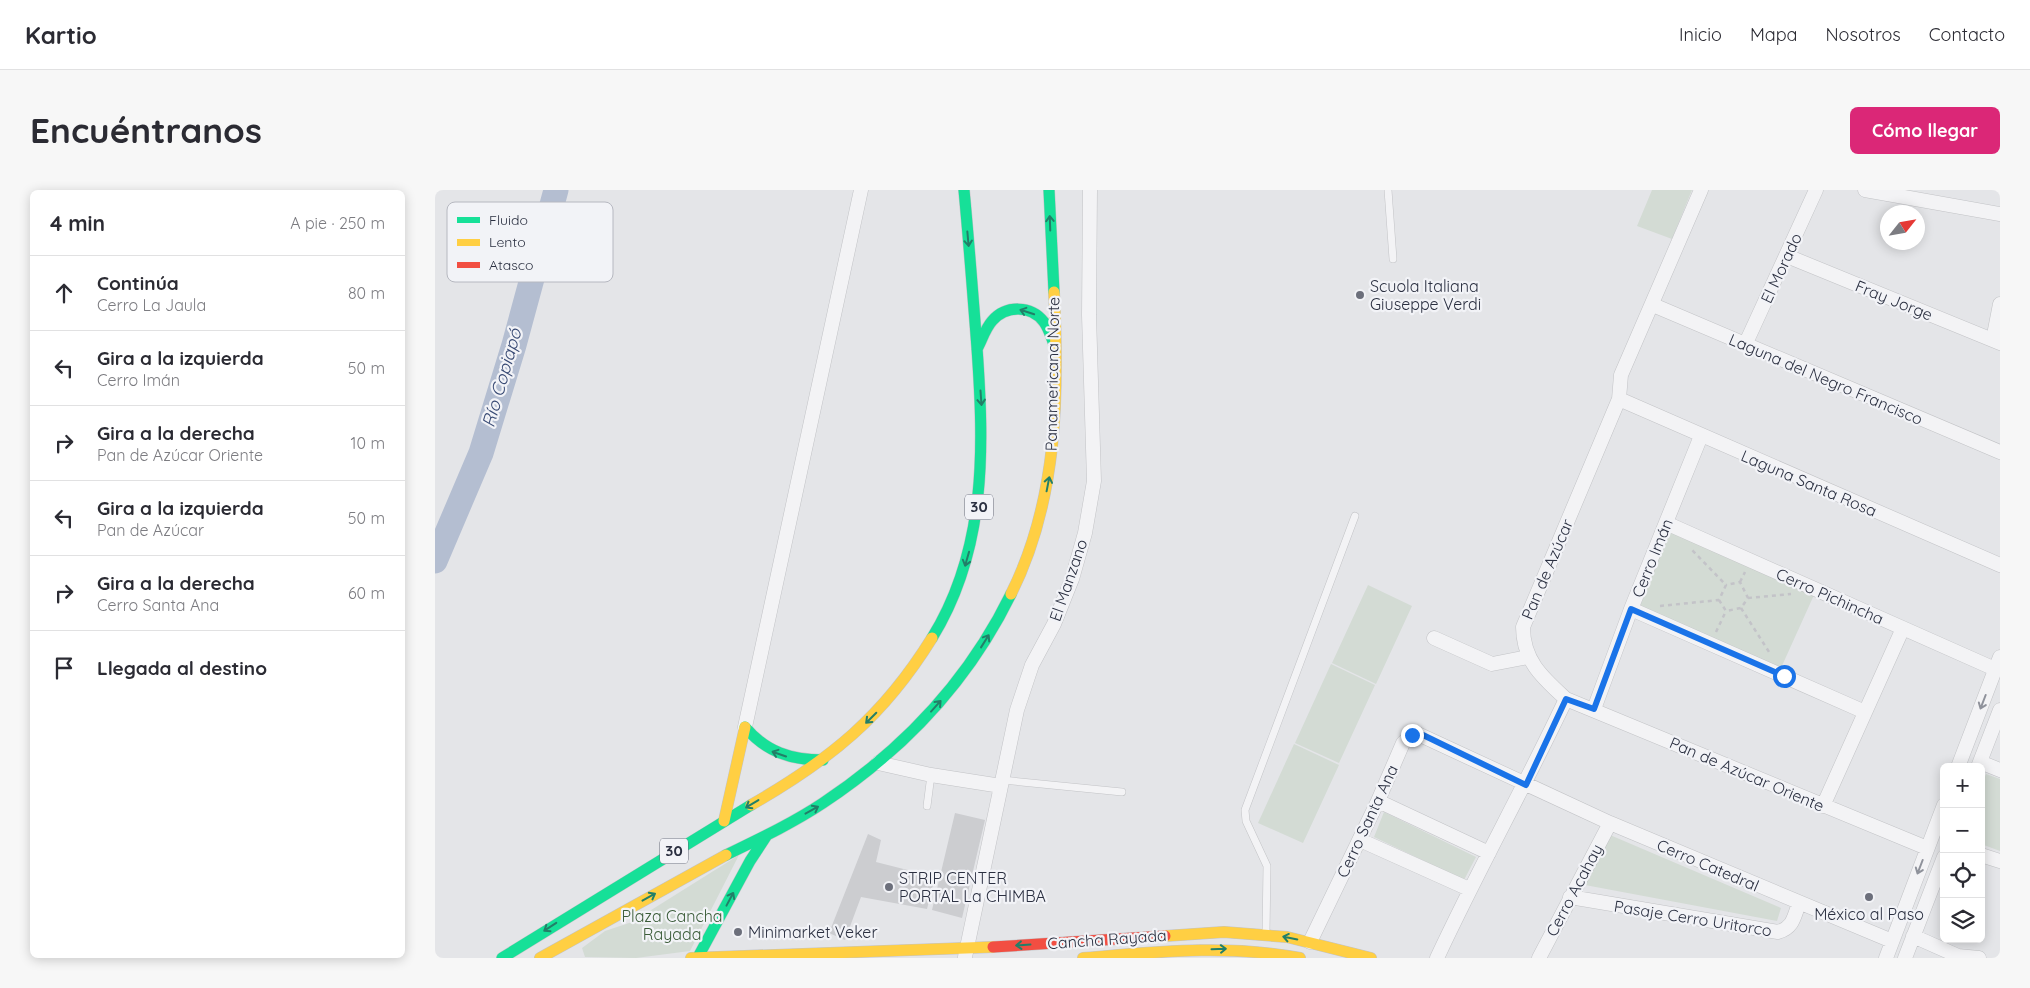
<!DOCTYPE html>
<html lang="es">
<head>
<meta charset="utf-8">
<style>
  body { margin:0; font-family:Quicksand,sans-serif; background:#f7f7f7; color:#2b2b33 }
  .controls { position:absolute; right:15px; bottom:15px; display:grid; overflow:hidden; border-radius:8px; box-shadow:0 2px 12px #0003 }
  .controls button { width:45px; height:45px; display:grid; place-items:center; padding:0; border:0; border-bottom:1px solid #e1e1e2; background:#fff; color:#2b2b33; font:25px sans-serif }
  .compass { position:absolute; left:1445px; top:15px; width:45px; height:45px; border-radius:50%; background:#fff; box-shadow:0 2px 12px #0003; rotate:59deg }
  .stop { position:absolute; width:15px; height:15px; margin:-11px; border:4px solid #1a73e8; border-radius:50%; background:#fff }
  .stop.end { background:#1a73e8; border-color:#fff; box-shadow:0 1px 5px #0008 }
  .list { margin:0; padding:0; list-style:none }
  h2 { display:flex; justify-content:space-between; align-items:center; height:65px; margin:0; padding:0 20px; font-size:21px }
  h2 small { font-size:16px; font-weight:400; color:#7c7c81 }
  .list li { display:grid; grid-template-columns:32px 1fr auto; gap:15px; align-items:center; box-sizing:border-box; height:75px; padding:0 20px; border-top:1px solid #e1e1e2 }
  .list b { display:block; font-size:19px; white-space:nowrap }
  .list p { margin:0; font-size:16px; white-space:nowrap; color:#7c7c81 }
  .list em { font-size:16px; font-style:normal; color:#7c7c81 }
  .icon { flex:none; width:28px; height:28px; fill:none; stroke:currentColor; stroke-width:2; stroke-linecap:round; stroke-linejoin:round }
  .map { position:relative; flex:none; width:1565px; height:768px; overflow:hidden; border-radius:8px }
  header { display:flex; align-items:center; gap:30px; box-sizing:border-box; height:70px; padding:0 25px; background:#fff; border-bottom:1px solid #e1e1e2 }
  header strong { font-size:24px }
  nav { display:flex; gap:28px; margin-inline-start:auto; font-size:18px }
  .intro { display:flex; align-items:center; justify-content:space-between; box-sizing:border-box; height:120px; padding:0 30px }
  h1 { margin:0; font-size:35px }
  .button { padding:12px 22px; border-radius:8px; background:#db2777; color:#fff; font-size:18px; font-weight:700 }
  main { display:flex; gap:30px; padding:0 30px }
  aside { flex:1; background:#fff; border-radius:8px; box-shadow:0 2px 12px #0003 }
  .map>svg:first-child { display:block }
  .green { fill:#d3dbd4 }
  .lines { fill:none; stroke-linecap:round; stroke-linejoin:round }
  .river { stroke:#b4bed1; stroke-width:25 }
  .building { fill:#cccdd0 }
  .lane-casing { stroke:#c2c3c6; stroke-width:8 }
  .street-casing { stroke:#c2c3c6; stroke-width:15 }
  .fast-casing { stroke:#c2c3c6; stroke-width:12 }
  .slow-casing { stroke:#c2c3c6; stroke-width:12 }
  .jam-casing { stroke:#c2c3c6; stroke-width:12 }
  .path { stroke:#c3c3c8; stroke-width:2.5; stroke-dasharray:4 4; stroke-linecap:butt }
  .lane { stroke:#f3f3f5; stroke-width:7 }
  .street { stroke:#f3f3f5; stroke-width:14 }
  .fast { stroke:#16e098; stroke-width:11 }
  .slow { stroke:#ffcf43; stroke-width:11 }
  .jam { stroke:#f24e42; stroke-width:11 }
  .oneway { stroke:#227f68 }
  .oneway2 { stroke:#8f929b }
  .route { stroke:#1a73e8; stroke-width:6 }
  .poi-dot { fill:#6c6f7b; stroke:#f2f3f7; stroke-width:2 }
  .labels { text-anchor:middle; stroke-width:4.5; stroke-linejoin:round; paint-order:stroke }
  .shield { fill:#f2f3f7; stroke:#676a78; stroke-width:1 }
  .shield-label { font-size:15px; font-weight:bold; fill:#2b3041 }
  .street-label { font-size:16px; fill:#2b3041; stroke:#f2f3f7 }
  .poi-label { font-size:16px; fill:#2b3041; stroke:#f2f3f7; text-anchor:start }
  .park-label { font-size:16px; fill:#3b5c39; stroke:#f2f3f7 }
  .water-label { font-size:18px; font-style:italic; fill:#374973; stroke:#f2f3f7 }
  .key { fill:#f2f3f7; stroke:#b6b8c0; stroke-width:1 }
  .key-label { font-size:14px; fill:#2b3041 }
</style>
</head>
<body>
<header>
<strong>Kartio</strong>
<nav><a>Inicio</a><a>Mapa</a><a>Nosotros</a><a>Contacto</a></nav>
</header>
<div class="intro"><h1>Encuéntranos</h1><a class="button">Cómo llegar</a></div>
<main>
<aside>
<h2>4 min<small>A pie · 250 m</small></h2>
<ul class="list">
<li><svg class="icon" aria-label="ahead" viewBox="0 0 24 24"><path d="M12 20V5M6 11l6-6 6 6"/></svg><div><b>Continúa</b><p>Cerro La Jaula</p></div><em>80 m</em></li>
<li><svg class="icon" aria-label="left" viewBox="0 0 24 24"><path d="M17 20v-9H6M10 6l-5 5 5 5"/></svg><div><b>Gira a la izquierda</b><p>Cerro Imán</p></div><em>50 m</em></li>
<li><svg class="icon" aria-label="right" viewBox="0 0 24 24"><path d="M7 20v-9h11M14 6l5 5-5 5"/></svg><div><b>Gira a la derecha</b><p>Pan de Azúcar Oriente</p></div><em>10 m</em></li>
<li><svg class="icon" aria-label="left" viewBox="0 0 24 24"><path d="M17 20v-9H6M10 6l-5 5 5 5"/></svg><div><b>Gira a la izquierda</b><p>Pan de Azúcar</p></div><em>50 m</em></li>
<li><svg class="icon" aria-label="right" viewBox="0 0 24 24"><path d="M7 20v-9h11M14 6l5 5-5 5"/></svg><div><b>Gira a la derecha</b><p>Cerro Santa Ana</p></div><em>60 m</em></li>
<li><svg class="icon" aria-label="arrive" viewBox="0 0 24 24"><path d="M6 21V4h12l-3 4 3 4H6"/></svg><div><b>Llegada al destino</b></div></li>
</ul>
</aside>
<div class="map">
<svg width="1565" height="768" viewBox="0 0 1565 768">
  <rect width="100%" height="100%" fill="#e4e5e8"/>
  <path class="green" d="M1217,0H1257L1237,49L1202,36Z
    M1234,341L1379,405L1346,478L1204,415Z
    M933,395L977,416L941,494L897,473Z
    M896,474L940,495L904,573L860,553Z
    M859,554L904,575L868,653L823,633Z
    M1551,584L1565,589V661L1546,654V597Z
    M949,622L1041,667L1029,690L939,647Z
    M1175,645L1346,718L1342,731L1150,695Z
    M304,665L255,761L201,768L150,767L147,758L170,741L197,732Z"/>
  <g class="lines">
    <path class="river" d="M0,371L46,263L79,155L121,0"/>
  </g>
  <path class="building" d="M520,623L550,630L527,728L497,720Z
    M433,644L446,650L441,672L500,687L492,719L426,707L410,750L394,743Z"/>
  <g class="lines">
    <g class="lane-casing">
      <path id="lane" d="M953,0L958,69
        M567,590L687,602
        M492,616L496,585
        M831,743L832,676L811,631L810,620L920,326"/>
    </g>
    <g class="street-casing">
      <path id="street" d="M1266,0L1186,185L1184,209L1088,437C1088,471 1108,488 1131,509L1492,658
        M1430,0L1565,24
        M1352,66L1565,153
        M1218,115L1565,262
        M1558,150L1565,114
        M1310,155L1381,0
        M1184,209L1565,375
        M1231,333L1560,479H1565
        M1196,419L1430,522
        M999,448L1057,474L1093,467
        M1159,519L1196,419L1266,246
        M310,537L426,0
        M1545,572L1565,580
        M443,573L496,585L566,596
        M1523,577L1565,467
        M1543,577L1565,520
        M943,611L1054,663
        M1388,616L1468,438
        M925,650L1034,699
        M1546,665L1565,671
        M1135,707L1343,742C1358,738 1359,727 1364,713
        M1478,746L1523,766L1544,768
        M875,752L943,611L968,553L977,545L983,544L1175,633L1457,751
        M530,767L582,520L597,475L619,434L637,389L650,343L659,291L654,125L655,0
        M1002,768C1043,680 1090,596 1131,509
        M1104,768L1175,633
        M1451,768L1509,615
        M1470,768L1509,667"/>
    </g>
    <g class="fast-casing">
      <path id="fast" d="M614,0L619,102
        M542,159C547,150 550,139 557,131C571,115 596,115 609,132C614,139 616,147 619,154
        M497,448C552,359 549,258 542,158C538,106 534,53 529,0
        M310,537C331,562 356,570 388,570
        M291,665C324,649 358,633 388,613C468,560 534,490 576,404
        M263,767L315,671L332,645
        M67,768L316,615"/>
    </g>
    <g class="slow-casing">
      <path id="slow" d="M576,404C623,310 624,205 619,102
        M316,615C396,569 448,527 497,448
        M289,631L310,537
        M730,746L789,742L852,747L936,768
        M105,768L291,665
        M256,768L558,757
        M648,768C721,762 792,754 865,768"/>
    </g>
    <g class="jam-casing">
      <path id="jam" d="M558,757L730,746"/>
    </g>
    <path class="path" d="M1305,392L1310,382
      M1313,408L1356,404
      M1284,410L1291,421L1306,418L1313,408L1305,392L1291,395
      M1225,416L1284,410L1291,395L1257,360
      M1306,418L1336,465
      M1281,442L1291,421"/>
    <use href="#lane" class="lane"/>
    <use href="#street" class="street"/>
    <use href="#fast" class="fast"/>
    <use href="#slow" class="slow"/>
    <use href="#jam" class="jam"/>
  </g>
  <defs><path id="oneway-shaft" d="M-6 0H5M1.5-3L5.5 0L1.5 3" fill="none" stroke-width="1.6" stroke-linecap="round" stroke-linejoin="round" transform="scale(1.25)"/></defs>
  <g class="oneway">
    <use href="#oneway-shaft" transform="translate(615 33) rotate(-92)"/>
    <use href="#oneway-shaft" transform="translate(533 49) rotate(85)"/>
    <use href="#oneway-shaft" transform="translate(592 122) rotate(-162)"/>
    <use href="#oneway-shaft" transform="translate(546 208) rotate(86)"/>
    <use href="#oneway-shaft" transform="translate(613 294) rotate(-79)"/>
    <use href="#oneway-shaft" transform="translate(532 369) rotate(106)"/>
    <use href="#oneway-shaft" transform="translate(550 451) rotate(-58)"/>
    <use href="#oneway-shaft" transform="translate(501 516) rotate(-48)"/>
    <use href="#oneway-shaft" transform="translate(436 528) rotate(135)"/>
    <use href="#oneway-shaft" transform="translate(344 564) rotate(-161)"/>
    <use href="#oneway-shaft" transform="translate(317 614) rotate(149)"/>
    <use href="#oneway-shaft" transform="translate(377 620) rotate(-29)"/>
    <use href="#oneway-shaft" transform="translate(214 707) rotate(-29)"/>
    <use href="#oneway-shaft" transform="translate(295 709) rotate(-62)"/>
    <use href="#oneway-shaft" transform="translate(115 737) rotate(147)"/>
    <use href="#oneway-shaft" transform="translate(855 748) rotate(-169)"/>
    <use href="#oneway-shaft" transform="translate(588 755) rotate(176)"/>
    <use href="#oneway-shaft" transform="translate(784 759) rotate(-2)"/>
  </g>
  <g class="oneway2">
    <use href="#oneway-shaft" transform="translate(1548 512) rotate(111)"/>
    <use href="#oneway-shaft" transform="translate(1485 677) rotate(111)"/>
  </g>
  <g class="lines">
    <path class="route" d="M977,545H988L1091,595L1131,509L1159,519L1196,419L1349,486"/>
  </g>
  <g class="poi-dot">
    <circle cx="925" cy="105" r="5"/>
    <circle cx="454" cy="697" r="5"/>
    <circle cx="1434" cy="707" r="5"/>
    <circle cx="303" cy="742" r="5"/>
  </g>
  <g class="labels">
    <g class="shield">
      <rect x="530" y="304.5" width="28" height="25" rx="4"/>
      <rect x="225" y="648.5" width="28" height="25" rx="4"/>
    </g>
    <g class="shield-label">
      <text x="544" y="322">30</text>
      <text x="239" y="666">30</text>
    </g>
    <g class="street-label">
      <text transform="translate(1346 78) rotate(-65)" y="6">El Morado</text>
      <text transform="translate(1459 110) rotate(22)" y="6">Fray Jorge</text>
      <text transform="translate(617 184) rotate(-89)" y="6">Panamericana Norte</text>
      <text transform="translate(1391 189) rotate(23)" y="6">Laguna del Negro Francisco</text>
      <text transform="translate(1374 293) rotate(23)" y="6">Laguna Santa Rosa</text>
      <text transform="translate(1217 368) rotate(-68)" y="6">Cerro Imán</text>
      <text transform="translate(1112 379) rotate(-67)" y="6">Pan de Azúcar</text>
      <text transform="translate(633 390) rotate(-71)" y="6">El Manzano</text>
      <text transform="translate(1395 406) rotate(24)" y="6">Cerro Pichincha</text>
      <text transform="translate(1312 584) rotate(23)" y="6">Pan de Azúcar Oriente</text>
      <text transform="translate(932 631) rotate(-65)" y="6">Cerro Santa Ana</text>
      <text transform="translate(1273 675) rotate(23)" y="6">Cerro Catedral</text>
      <text transform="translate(1139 700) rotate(-62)" y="6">Cerro Acahay</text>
      <text transform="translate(1258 728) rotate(9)" y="6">Pasaje Cerro Uritorco</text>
      <text transform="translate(672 749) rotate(-4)" y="6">Cancha Rayada</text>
    </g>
    <g class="poi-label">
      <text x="935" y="102">Scuola Italiana<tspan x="935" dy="18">Giuseppe Verdi</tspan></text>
      <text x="464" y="694">STRIP CENTER<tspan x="464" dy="18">PORTAL La CHIMBA</tspan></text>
      <text x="1434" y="730" text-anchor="middle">México al Paso</text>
      <text x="313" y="748">Minimarket Veker</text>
    </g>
    <g class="park-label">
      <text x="237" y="732">Plaza Cancha<tspan x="237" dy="18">Rayada</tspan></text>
    </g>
    <g class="water-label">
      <text transform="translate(67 188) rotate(-74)" y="6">Río Copiapó</text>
    </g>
  </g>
  <rect x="12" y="12" width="166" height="80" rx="8" class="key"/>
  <rect x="22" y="27" width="23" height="6" fill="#16e098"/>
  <rect x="22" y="49" width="23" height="7" fill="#ffcf43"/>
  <rect x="22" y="72" width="23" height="6" fill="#f24e42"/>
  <g class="key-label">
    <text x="54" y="35">Fluido</text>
    <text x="54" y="57">Lento</text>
    <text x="54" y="80">Atasco</text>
  </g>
</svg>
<div class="controls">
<button>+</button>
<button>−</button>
<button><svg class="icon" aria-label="locate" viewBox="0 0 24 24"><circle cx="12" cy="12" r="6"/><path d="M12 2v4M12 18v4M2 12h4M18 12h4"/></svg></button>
<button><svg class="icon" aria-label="layers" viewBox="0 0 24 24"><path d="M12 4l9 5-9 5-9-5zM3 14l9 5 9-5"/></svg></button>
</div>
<svg class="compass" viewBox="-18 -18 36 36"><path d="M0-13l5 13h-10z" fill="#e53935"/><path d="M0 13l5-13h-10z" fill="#7c7c81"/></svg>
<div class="stop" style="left:1349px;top:486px"></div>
<div class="stop end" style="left:977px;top:545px"></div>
</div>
</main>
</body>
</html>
